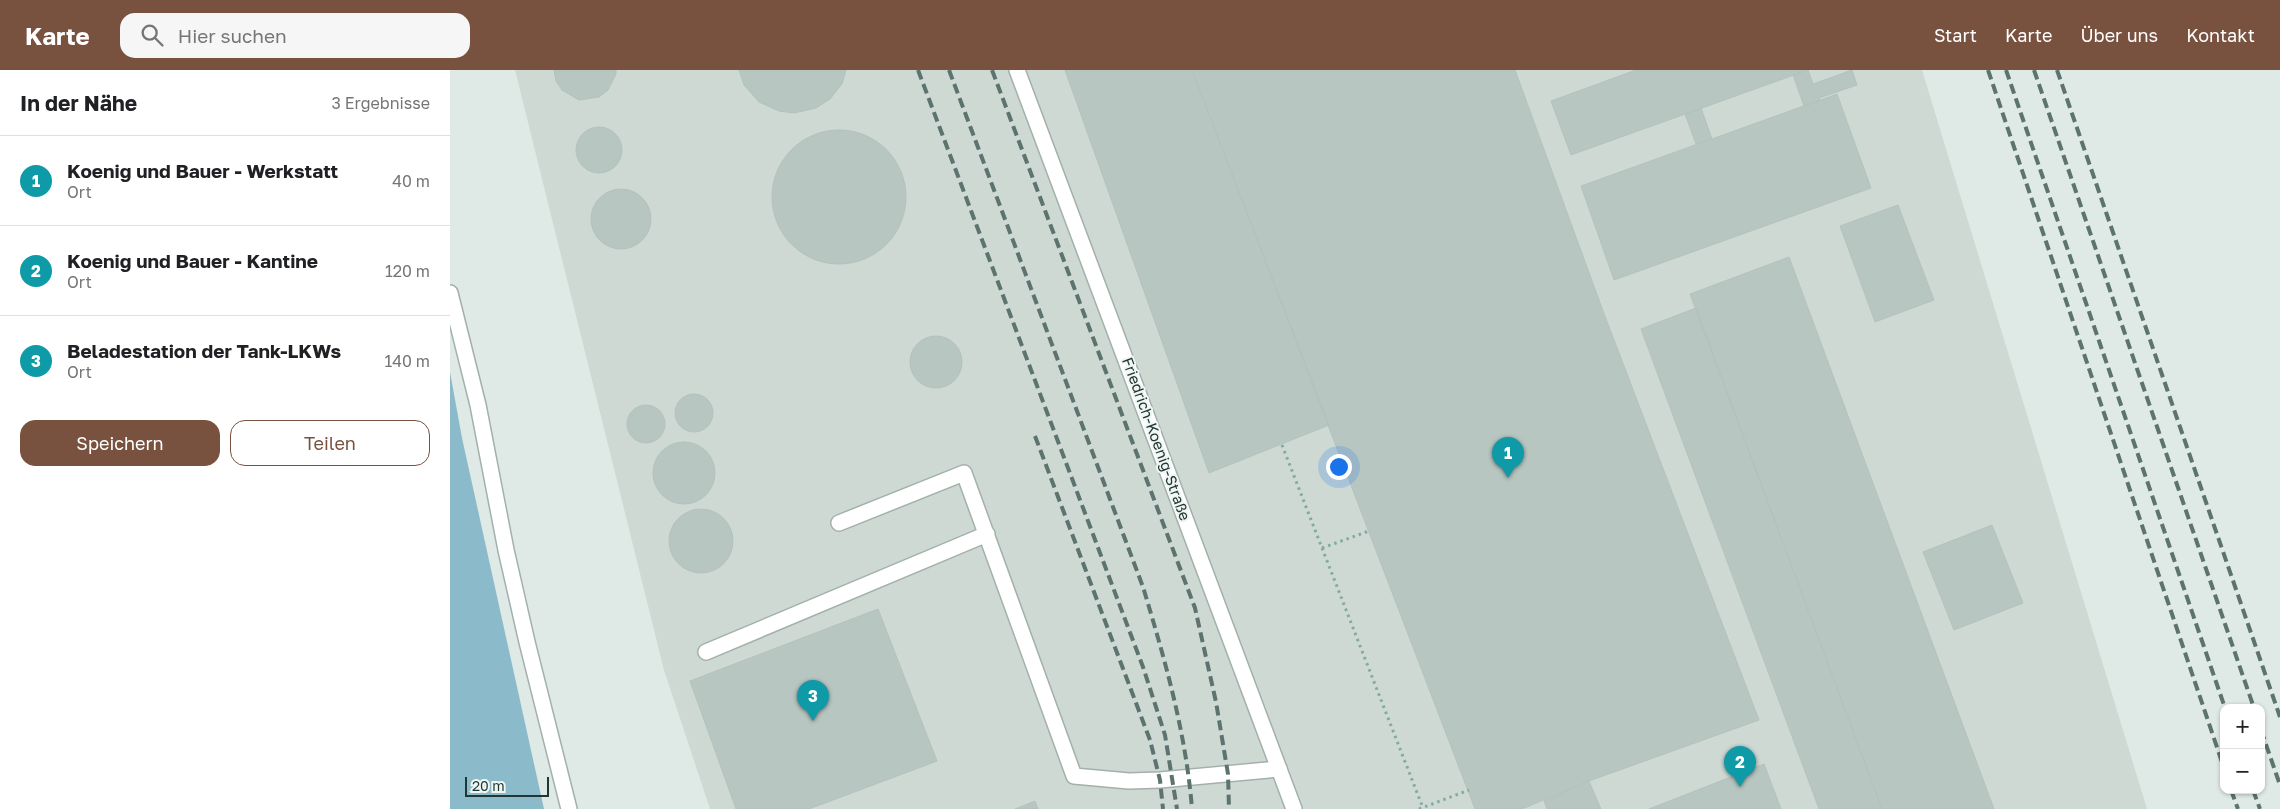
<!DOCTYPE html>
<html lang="de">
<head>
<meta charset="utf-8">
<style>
  body { margin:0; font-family:"Golos Text",sans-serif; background:#f6f6f6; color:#202124 }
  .controls { position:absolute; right:15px; bottom:15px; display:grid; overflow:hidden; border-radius:10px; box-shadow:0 1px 4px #0004 }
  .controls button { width:45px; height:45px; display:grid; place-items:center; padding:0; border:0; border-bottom:1px solid #e0e0e0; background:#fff; color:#202124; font:25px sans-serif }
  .scale { position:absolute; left:15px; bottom:12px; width:84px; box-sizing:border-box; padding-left:5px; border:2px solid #223733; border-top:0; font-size:14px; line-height:18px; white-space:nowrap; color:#223733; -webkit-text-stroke:4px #eff6f3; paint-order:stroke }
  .you { position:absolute; left:888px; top:396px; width:18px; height:18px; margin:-12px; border:4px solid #fff; border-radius:50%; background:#1a73e8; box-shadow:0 0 0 8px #1a73e833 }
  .badge { display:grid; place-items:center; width:32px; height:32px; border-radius:50%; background:#79513f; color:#fff; font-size:16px; font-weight:700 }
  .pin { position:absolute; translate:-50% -41px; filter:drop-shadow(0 1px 2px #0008) }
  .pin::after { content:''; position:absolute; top:26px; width:18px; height:15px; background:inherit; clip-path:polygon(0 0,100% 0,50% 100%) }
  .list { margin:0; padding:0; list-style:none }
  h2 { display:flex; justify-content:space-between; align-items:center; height:65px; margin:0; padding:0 20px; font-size:21px }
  h2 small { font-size:16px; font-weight:400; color:#757577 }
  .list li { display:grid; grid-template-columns:32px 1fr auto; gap:15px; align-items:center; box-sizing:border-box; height:90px; padding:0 20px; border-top:1px solid #e0e0e0 }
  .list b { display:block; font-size:19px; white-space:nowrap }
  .list p { margin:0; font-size:16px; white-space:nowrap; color:#757577 }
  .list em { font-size:16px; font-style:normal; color:#757577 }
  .actions { display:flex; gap:10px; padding:15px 20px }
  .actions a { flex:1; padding:11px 0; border:1px solid #79513f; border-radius:15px; text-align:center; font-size:18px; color:#79513f }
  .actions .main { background:#79513f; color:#fff }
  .icon { flex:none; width:28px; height:28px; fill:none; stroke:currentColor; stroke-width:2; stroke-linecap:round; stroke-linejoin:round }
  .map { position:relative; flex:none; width:1830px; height:739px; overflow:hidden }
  header { display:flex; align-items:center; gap:30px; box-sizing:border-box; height:70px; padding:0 25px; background:#79513f; color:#fff }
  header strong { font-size:24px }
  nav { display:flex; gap:28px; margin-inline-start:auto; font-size:18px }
  .search { width:350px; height:45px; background:#f6f6f6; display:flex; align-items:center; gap:12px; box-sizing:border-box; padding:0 18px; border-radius:15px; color:#757577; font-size:19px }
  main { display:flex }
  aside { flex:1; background:#fff }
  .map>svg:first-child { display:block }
  .built { fill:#ced9d4 }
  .water { fill:#8bbbca }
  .building { fill:#b8c6c2; stroke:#b2c2bd }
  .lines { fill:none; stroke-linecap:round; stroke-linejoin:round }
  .service-casing { stroke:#a3b0ac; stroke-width:18 }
  .minor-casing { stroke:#a3b0ac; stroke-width:18 }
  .path { stroke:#82aaa1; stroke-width:3; stroke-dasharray:2.5 4; stroke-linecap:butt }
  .service { stroke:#fff; stroke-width:15 }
  .minor { stroke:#fff; stroke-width:15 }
  .rail { stroke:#5c736f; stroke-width:4; stroke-dasharray:10 5; stroke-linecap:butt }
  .labels { text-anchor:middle; stroke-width:4; stroke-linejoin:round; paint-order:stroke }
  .street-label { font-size:15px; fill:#223733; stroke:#eff6f3 }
</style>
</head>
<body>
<header>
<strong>Karte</strong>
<div class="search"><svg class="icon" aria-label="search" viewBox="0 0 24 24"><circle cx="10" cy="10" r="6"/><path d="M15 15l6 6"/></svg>Hier suchen</div>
<nav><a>Start</a><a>Karte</a><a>Über uns</a><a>Kontakt</a></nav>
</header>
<main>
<aside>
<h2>In der Nähe<small>3 Ergebnisse</small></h2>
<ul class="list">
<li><span class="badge" style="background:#0f9aa8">1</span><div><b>Koenig und Bauer - Werkstatt</b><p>Ort</p></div><em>40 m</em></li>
<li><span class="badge" style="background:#0f9aa8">2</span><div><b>Koenig und Bauer - Kantine</b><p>Ort</p></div><em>120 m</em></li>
<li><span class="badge" style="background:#0f9aa8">3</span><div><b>Beladestation der Tank-LKWs</b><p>Ort</p></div><em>140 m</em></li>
</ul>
<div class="actions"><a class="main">Speichern</a><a>Teilen</a></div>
</aside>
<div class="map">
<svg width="1830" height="739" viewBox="0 0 1830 739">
  <rect width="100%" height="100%" fill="#dfe9e5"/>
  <path class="built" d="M65,0H1472L1697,739H260L214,600Z"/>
  <path class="water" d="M0,302L12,368L94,739H0Z"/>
  <path class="building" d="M104,0H166V4L158,20L149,27L129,30L112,20L106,11Z
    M289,0H396L392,14L380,29L366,38L344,43L329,41L309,32L294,15Z
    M615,0H742L879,355L759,403Z
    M742,0H1065L1153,241L1309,650L1139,711L1072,739H1025Z
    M1186,0H1358L1121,85L1101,31Z
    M1358,0L1363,14L1402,0L1407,15L1369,28L1370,31L1354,36L1343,5Z
    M1387,24L1421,118L1164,210L1131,116Z
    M1251,38L1262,69L1246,74L1235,44Z
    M126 80a23 23 0 1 1 46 0a23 23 0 1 1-46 0Z
    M322 127a67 67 0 1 1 134 0a67 67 0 1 1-134 0Z
    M141 149a30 30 0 1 1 60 0a30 30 0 1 1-60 0Z
    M1448,135L1484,230L1425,252L1390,156Z
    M1339,187L1544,739H1432L1240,224Z
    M1246,238L1432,739H1369L1191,259Z
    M460 292a26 26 0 1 1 52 0a26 26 0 1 1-52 0Z
    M225 343a19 19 0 1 1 38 0a19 19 0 1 1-38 0Z
    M177 354a19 19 0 1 1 38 0a19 19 0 1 1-38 0Z
    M203 403a31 31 0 1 1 62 0a31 31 0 1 1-62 0Z
    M219 471a32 32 0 1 1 64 0a32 32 0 1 1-64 0Z
    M1542,455L1573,533L1504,560L1473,482Z
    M428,539L487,691L359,739H286L240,611Z
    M1314,694L1331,739H1199Z
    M1139,711L1151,739H1097L1094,731Z
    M585,731L588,739H565Z"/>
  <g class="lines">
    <g class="service-casing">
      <path id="service" d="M0,223L28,335L56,480L77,572L119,739
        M389,453L514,403L624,706L679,711L710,710L829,699
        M256,582L537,464"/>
    </g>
    <g class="minor-casing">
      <path id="minor" d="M567,0L844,739"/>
    </g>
    <path class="path" d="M832,375L973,738
      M872,478L919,461
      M969,739L1019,720"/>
    <use href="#service" class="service"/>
    <use href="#minor" class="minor"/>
    <path class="rail" d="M468,0L693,597L715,665L727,739
      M499,0L693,517C715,590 736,663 742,739
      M542,0L745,538L766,632L778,704L779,739
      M1538,0L1774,698
      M1556,0L1775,638
      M1584,0L1804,638
      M1607,0L1830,647
      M585,366L700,670L710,710L713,739
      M1811,660L1830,715
      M1781,720L1788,739
      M1803,720L1810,739"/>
  </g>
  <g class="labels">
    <g class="street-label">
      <text transform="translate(706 369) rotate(70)" y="5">Friedrich-Koenig-Straße</text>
    </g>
  </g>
</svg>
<div class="controls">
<button>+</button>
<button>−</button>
</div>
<div class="scale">20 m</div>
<div class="you"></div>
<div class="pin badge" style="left:1058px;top:408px;background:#0f9aa8">1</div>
<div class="pin badge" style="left:1290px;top:717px;background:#0f9aa8">2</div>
<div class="pin badge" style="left:363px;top:651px;background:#0f9aa8">3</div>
</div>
</main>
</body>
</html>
